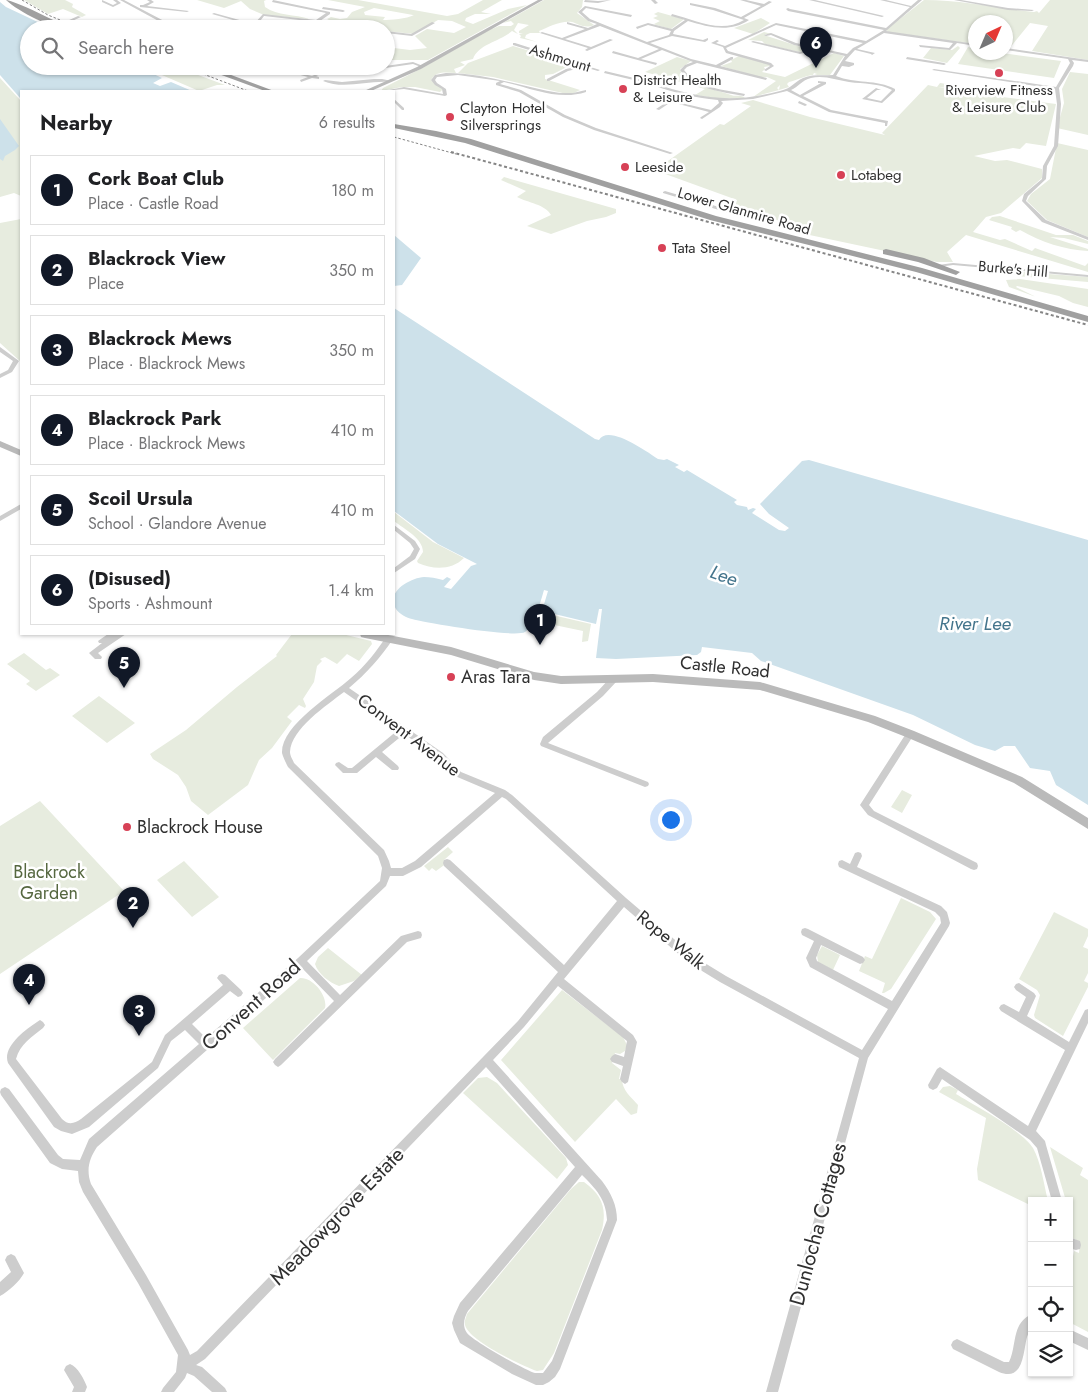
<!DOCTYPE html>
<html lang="en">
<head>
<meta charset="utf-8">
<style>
  body { margin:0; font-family:Jost,sans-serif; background:#f6f6f6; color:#202124 }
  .controls { position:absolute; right:15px; bottom:15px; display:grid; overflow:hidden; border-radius:0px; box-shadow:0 1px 4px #0004 }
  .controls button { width:45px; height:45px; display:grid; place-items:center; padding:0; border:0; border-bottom:1px solid #e0e0e0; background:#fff; color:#202124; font:25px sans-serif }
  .compass { position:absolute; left:968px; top:15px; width:45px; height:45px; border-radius:50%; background:#fff; box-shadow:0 1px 4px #0004; rotate:44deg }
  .you { position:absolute; left:670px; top:819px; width:18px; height:18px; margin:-12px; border:4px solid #fff; border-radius:50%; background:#1a73e8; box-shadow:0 0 0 8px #1a73e833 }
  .badge { display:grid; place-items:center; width:32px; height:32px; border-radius:50%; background:#111827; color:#fff; font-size:16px; font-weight:700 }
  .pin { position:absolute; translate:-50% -41px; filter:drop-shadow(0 1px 2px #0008) }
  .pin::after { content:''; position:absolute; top:26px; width:18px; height:15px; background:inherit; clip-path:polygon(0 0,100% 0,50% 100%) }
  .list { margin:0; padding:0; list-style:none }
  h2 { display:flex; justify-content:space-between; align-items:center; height:65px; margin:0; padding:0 20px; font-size:21px }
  h2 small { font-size:16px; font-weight:400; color:#757577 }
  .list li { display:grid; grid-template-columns:32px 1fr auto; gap:15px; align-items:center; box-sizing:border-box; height:70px; margin:0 10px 10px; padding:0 10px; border:1px solid #e0e0e0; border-radius:0px }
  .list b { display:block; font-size:19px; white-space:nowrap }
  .list p { margin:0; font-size:16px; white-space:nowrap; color:#757577 }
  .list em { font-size:16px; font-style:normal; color:#757577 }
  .icon { flex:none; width:28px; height:28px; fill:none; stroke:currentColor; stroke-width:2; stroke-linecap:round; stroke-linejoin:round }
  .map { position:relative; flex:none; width:1088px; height:1392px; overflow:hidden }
  .search { position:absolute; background:#fff; box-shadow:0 1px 4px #0004; left:20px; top:20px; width:375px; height:55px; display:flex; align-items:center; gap:12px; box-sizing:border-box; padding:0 18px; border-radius:28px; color:#757577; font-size:19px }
  .panel { position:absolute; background:#fff; box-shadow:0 1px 4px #0004; left:20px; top:90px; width:375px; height:545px; border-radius:0px }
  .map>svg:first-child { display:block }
  .green { fill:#e7ecdf; fill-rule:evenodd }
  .water { fill:#cde1ea }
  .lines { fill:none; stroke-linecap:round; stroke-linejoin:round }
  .minor { fill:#cdcdcd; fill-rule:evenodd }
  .secondary { fill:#bababa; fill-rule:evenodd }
  .trunk { fill:#a0a0a0; fill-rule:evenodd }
  .rail-far1 { stroke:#858585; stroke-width:1; stroke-dasharray:2.5 2; stroke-linecap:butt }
  .rail { stroke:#858585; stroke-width:2; stroke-dasharray:3 2.5; stroke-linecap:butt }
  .poi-dot { fill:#d74156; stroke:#fff; stroke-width:2 }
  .labels { text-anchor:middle; stroke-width:5; stroke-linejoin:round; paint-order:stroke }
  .far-street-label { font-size:15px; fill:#303030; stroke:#fff }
  .far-poi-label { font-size:15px; fill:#303030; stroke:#fff; text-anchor:start }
  .street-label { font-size:18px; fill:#303030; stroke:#fff }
  .poi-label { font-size:18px; fill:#303030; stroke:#fff; text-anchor:start }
  .park-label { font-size:18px; fill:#566840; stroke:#fff }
  .water-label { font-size:19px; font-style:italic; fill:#44758c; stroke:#fff }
  .near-street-label { font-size:21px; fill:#303030; stroke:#fff }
</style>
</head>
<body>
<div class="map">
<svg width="1088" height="1392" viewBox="0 0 1088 1392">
  <rect width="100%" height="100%" fill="#fff"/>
  <path class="green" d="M24,0H65L73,4L72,7L86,15L82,17L63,9L48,14Z
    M197,0H266L264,1L265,7C278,16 294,14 310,19L264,15L250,9L241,1L224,8Z
    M328,0H358L447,16L458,14L483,0H502L481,12L491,14H475L466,18L465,21L473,24L508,9L527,5L428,60H386V47L410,50L427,48L415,36L427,29L454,33L466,27L452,21L438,20L414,34L386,31V29C370,29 341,28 327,19L331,17L340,19L347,18L352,12L365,7ZM374,8L413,15H414C407,19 390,20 383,20L385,17L365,15L364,12Z
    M544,0H583L582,7L577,13L594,25C585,29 578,24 572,22C562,20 548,27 539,31L540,33H530L526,35L525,38L537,42L520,38L521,36L519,34H523L519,33V31L529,25L518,23L514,30L518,34L512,31C501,41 478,44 473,59L460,62L465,65L454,69L456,73C447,73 437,70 431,80L443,89L440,92L415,87H402L381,91L383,88L432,63L385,85L429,64L496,26L492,29L499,26H511L514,24L511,21L503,23Z
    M924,0C961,0 997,8 1034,12L1037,11L1036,10L1039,13L1050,0H1088V60L1032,51L1048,26L1030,23L1009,49L1006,48V22H976L975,44L888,32L886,30Z
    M658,12L683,19V20L671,29L656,25L654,24L660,21L653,18L658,16L654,14Z
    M761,18L770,23L753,34L734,28Z
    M764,32L772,34H765L767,36L810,50L799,52L765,44L762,41L748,40Z
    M513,46L573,64L553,74L545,75V79L580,90L572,94H567L493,77L458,73L468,63Z
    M958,46L960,48L947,63L923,58L931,48L952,50Z
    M968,47L975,49L976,52L1002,53L1061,61L1054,78L958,64Z
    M834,53L844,56L830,75H814L817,74L814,73L813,75C804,76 797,80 789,82L787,84L789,87L779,90L780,85L777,88L779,90L753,97L776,81L767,77H758L721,66L732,62L731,60L739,56L769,64L770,66L764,67L765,69L762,72L785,77Z
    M677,57L691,61L680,69C683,84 718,90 731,95C736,97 741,94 745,98L722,99L695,95L705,89L645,72Z
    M141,66H174L225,85H217L199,91Z
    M1070,72L1088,74V135L1057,128L1064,103L1062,89Z
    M0,78L21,101V196L14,193L0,197Z
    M940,83L960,86L958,89L938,87L964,92L1056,104L1046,146L1026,143L1020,149L1013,148L974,156L995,161L1007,160L1042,169V178L1001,213L986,217L973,232L1000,240L1005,239L1032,251L1035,248L1085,266L1088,263V272L966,235L947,252L953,262H937L786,230L795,229L801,226L715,205L735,207L737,200L657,171L658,168L720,124L724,125L751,106L741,103L753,100L810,117L885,135L882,133L928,85L937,87Z
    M1057,143L1088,150V237L1047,220L1027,201L1031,194L1050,179Z
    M504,177L616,209V213L606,217L587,221L551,234L527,226L551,215C545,204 528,203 517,197L526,191L501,180Z
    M1000,216L1056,235H1073L1088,241V244L1064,238L1050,237L1088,249V251C1065,250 1041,242 1020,230L1016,232L1011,229L1012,227L989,220L992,217Z
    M21,219V362L0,343V223Z
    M1009,271L1088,277V282L1017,276Z
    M1020,279L1088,289V307L1073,303L1059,296L1017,286L1016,287L1036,297L1009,287L1006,280Z
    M394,512L433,542L464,558C452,570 434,570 418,563L417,561L423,552C423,538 404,529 394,521Z
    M544,613L591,624L588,641L582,642L583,631L540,622Z
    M292,634H342L371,641L372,644L359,661L347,654L337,664L325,657L320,659L322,661L317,666L314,682L303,699L306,706L305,708L299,705L287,717L292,721L272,748L259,760L248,785L208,815L191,801L186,787L178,775L153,759L150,754L186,730L237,687L277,656L276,655Z
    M24,653L46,670L50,668L60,675L36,691L26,684L30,681L7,664Z
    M99,696L135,723L107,743L72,716Z
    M902,790L912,795L902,813L891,807Z
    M40,801L124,891L0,974V826Z
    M448,847L453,852L444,860L447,863L436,871L432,868L429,871L424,866Z
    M184,861L219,897L192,917L157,880Z
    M901,898L930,912L936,919L891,989L884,993H882L885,983L859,971L865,956L872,959Z
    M1054,912L1088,929V936L1083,947L1088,949V973L1084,981L1088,983V987L1063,1036L1035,1018L1034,1015L1040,995L1037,990L1019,979Z
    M822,946L840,955L833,970L818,962L817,955Z
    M328,948L362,975L354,981L339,986C330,983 318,974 315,964L318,957Z
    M300,978C313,977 328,996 325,1008L273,1060L243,1028Z
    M562,990L623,1037L627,1045L625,1051L620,1054L615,1053L612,1063L621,1070L619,1079H622C622,1090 631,1097 638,1105L637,1113L631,1115L616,1099L575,1142L501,1060Z
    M487,1077L497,1083L566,1158L568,1165L557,1179L463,1093L478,1078Z
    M950,1086L958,1090L956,1094C974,1105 1023,1131 1033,1148C1041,1162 1044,1185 1048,1201H1032V1206L978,1180L977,1169L986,1118L939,1092L943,1087Z
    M1050,1147L1083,1168L1080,1175L1088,1180V1332L1069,1322V1279L1074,1251L1079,1253L1080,1242L1069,1236V1201H1066Z
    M579,1182H584C602,1195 607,1208 602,1230L554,1353L543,1370L537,1371C521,1365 469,1341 465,1325C464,1321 466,1318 467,1314L571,1189Z"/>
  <path class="water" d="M0,2L6,7L42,24L40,26L44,29H29V66H137L162,78L153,83L160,86L171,82L192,91H21V99L0,75Z
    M0,119L19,146L15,150L5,156L3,161L0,159Z
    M394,235L421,258L402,285L394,286Z
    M394,308L595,439L599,440C608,424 646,451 658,459L664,460L667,459L679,465L675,467L684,472L687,470L737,500L734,502L737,505L747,507L748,510L753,508L756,509L752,513L779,530L785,531L789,528L769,514L760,504L802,461L809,460L1088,540V805L1056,785L1050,771L1030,768L1015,746H1004L995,751L975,745L913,715L761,661L752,653L702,647L701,652L697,655L616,659L596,658L602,609H599L596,624L542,611L548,591L544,590C541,600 534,627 525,632C515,638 427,623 412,619C407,618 399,614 396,609C385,592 410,578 424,577C430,577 436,578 443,580L447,577L451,579L444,587L451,589L471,566L477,564L438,544L394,511Z"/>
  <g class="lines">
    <path class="minor" d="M102,0L113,5L117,3L113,0H117L121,3L113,7L102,2Z
      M120,0H124L166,22L168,25L191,29L170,27L171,29H167L164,24Z
      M147,0H151L154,2L147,6L189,11L187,12L140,7V5H143L150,2Z
      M273,0L330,12V14L320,21L364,29H356L317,22L264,16L257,25L271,29H265L212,14L214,13L254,24L263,14L316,20L326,13L272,2Z
      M585,0L598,1L611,0L598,3L584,2Z
      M651,0H655L658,3L655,4Z
      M740,0H746L764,4L769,1L772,2L744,18L749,20C730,33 708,27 688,21L674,31L673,34L703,40L708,38V40L705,42L672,36L650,43L691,59L716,65L731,57H733V59L720,66L767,78L766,80L697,63L687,67L684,70C698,88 725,90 745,94L744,96C722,92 694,89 680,70L685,65L693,62L662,50L641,59L657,63L656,65L612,53L613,51L638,58L659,49L600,26L565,39L591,47L610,39L613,40L587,51L585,50L588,48L540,33L542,32L562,38L585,29L567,24V22L588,28L597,24L588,21L578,12L585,6L632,15L631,17L586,8L582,12L590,19L647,42L669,35L671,31L648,25L637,29L636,27L648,23L672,29L685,20L671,16L672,14C695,20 721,34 744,20L713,10L690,5V3L715,8L741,17L761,6Z
      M809,0H815L884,16L882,17Z
      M880,0H886L911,6L918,0H922L886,31L976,44V46L957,43L950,50L920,47L919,45L949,48L953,43L884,33L857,49L875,53L872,55L871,54L855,50L845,61L854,63V65L849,67L842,66L836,76C855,84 877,79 895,89V91L882,103L862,99L876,88L881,90H877L867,98L881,101L892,90C879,83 864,84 849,82C836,80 824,75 811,78C802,80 798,87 791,90L800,95L821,83H818V81L826,82V84L803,96L831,110L888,121L887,126H885V123L829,112L787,91L753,99L721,101L723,103L720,107L702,119L700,118L701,117L709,112L671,102L659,110L656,109L673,98L675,99L673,101L711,110L719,103L718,100C694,98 673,92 651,85L652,83C699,98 730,104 780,91C792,88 793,83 803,78C812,74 823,76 833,75L845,56L816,49L800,54L751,42L753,41L800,52L812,49L794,45L771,35L766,36L764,35L771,33L796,43L847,54L853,48L863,43L776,25L726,48L728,51L771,63L774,66L766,71L764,70L770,66L769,65L726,53L723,47L711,43L717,40L719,41L716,43L725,46L776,23L866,41L884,30L788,11L786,9L788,8L790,9L886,28L910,7Z
      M954,0H961L1008,8L1034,10L1032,11L1008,10Z
      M323,7L343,10L345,11L343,12L322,9Z
      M78,16L81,17L72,21L89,29H85L67,21Z
      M432,22L435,23L412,36L386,33V31L411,34Z
      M513,43H515L600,70L598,71L584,67L568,71L549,81H547V79L566,69L580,66L513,45Z
      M1006,48L1088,60V62L1072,60L1074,63L1073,66L1059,88L1061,104L1058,146L1047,166L1046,179L1028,196L1026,201L1046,220L1088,237V240L1042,222L1022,201L1024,194L1042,179L1043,166L1054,146L1057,104L1055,89L932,70L934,69L1056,87L1070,63L1068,59L1006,50Z
      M907,57L944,63L946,64L944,65L906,59Z
      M413,62L423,66L421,67L413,64L372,70L345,66L372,68Z
      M226,66H232L216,73L213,72Z
      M295,66L301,67L291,71L312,76L323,71L326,72L316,76L319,77V79L312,78L301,82L300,80L308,77L285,71Z
      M605,71L647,81L648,82L646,83L604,73Z
      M446,73C487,73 521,87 560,93H573L586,90V92C559,101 531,88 504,82L500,84L521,90L565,115L596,128L673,153L670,154L594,130L563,117L519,92L496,85V83L500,81L458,75L437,77L435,80L437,83L446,89L447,95L445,96L404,89L384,91L404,87L443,94L442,89L435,85L431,80L435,75Z
      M374,79H382L392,81L390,82C368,80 344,90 323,81L325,80L342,82Z
      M394,99L404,108V110H402L394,102Z
      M799,101L806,104L807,105L805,106L798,103Z
      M665,191L746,215V216L742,217L663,193V192Z
      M953,263L1088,275V277L953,265L938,267L936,266L938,265Z
      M0,347L19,361L12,372L0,378V374L8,370L13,361L0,352Z
      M21,504V509L0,521V516Z
      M394,525L415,541L420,549L415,559L394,573V568L410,556L414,549L410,543L394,530Z
      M108,634H126L98,653L102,657L101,659H95L89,653L102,643H99L98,641Z
      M389,636L393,639C381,657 366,674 349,688L443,753L461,772L505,790L512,795L626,898L695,957L726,976L862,1050L888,1009L810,967L806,958L814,941L802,935L801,932L802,929L805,928L808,929L863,957L865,960L863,963L860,964L821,945L816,958L817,961L892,1001L941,923L940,917L935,912L839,867L838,864L839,861L842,860L850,864L855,853L858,852L861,853L862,856L857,867L941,906L947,912L950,923L949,926L868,1058L778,1392H766L859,1058L720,982L689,963L624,907L564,979L633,1035L637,1042L628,1082L625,1084L622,1082L620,1079L623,1066L612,1062L610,1059L612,1056L615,1054L624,1057L627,1041L558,986L524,1027L493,1060L602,1181C611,1193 617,1205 617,1220L560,1369L555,1377L549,1382L543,1385H536L512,1374L460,1343L454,1330L452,1323L454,1316L460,1303L575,1167L486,1067L205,1359L196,1365L202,1367L225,1388L227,1392H212L194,1376L187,1373L185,1378L174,1392H161L163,1388L176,1372L178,1355L138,1283L83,1192L79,1182L78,1171L62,1169L50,1163L1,1095L0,1092L1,1089L5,1087L9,1089L58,1155L63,1159L80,1160L89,1139L199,1044L185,1030L171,1041L158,1068L89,1127L72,1134L61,1131L54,1127L8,1063C2,1047 25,1030 37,1022L40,1020L43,1022L45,1025L43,1028C32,1037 20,1044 16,1059L62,1119C68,1125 74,1124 81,1119L152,1062L165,1035L223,985L217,978L219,975L222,974L225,975L241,990L243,993L241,996L238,997L230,991L192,1024L206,1038L298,958L380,881L382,868L378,856L288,767C286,763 283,757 282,753C281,725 332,695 351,678C365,666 376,652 386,637ZM344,692L398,730L352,768H348L339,762L336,763L335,765L343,773H357L376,757L392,770H398L399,768L398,766L382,752L404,734L437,757L455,776L495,793L415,861L402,868H391L389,861L384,850L294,763C293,760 290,756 290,752C291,729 327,705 344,692ZM502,797L506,799L617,901L564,965L450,860L447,859L444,860L443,863L444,866L558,972L518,1021L197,1351L190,1355L188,1350L146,1275L91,1184C86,1170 89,1159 97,1147L301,967L334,1001L275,1059L273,1062L275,1065L278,1067L281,1065L407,942L421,938L422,935L421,932L418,931L401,936L340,995L307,961L386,886L390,876H403L421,867ZM582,1175C596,1189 606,1199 607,1220L552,1361L543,1373C540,1373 539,1373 535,1373C525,1370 473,1341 467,1333C462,1326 464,1318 468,1311Z
      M614,676L618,679L617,681L603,696L548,743L648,782L649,784L648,786L645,787L541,746L540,744L543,737L597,692L611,677Z
      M910,731L913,732L914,734L913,736L869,805L874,811L977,863L978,866L977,869L974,870L971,869L868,815L860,805L907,732Z
      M1019,983L1034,993L1036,996L1027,1016L1069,1042L1085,1010L1088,1009V1023L1036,1131L1045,1141L1046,1145L1062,1201H1052L1037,1148L1030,1140L942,1079L937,1088L933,1090L929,1088L928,1085L937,1069L940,1067L943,1069L1028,1126L1065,1050L1001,1011L999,1008L1001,1005L1004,1004L1019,1012L1026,997L1016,990L1014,987L1016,984Z
      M1069,1237L1080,1241L1081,1245L1080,1249L1076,1250L1069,1248Z
      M11,1254L15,1256L24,1273C20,1281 8,1292 0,1296V1282L11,1272L5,1260L7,1256Z
      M1032,1314C1032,1318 1033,1323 1032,1326C1031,1330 1028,1333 1027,1337C1023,1352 1024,1382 999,1372L953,1349L951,1345L953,1341L957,1339L1004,1362H1009C1017,1346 1011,1323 1032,1314Z
      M1069,1329L1088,1338V1350L1069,1341Z
      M70,1364C78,1367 84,1379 87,1387L85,1392H72L74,1387L64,1370L66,1366Z"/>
    <path class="secondary" d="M538,0H543L421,69L371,91H364L417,67Z
      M0,441L21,450V456L0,447Z
      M360,634H383L451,647L534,672L561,676L653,674L760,682L875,716L914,731L1022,777L1088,818V829L1014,783L906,737L868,722L760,690L653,682L561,684L534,680L451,655L365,638L361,637Z"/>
    <path class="trunk" d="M6,0C13,0 61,23 69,29C52,29 19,12 6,0Z
      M197,66H207L274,91H265Z
      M394,124L436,131L471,139L716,216L922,268L1088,316V322L916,272L710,220L465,143L394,128Z
      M886,249L924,258L960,272L956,275L918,262L883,254V250Z"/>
    <path class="rail-far1" d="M22,0L48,15L82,29
      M182,66L248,91
      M394,137L456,154"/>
    <path class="rail" d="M451,152L1088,325"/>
  </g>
  <g class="poi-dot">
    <circle cx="999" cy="73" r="5"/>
    <circle cx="623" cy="89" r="5"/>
    <circle cx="450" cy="117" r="5"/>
    <circle cx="625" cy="167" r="5"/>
    <circle cx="841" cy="175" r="5"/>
    <circle cx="662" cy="248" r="5"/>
    <circle cx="451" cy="677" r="5"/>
    <circle cx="127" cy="827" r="5"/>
  </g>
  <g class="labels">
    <g class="far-street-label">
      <text transform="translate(560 58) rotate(17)" y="5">Ashmount</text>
      <text transform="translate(744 211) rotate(16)" y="5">Lower Glanmire Road</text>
      <text transform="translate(1013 269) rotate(5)" y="5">Burke's Hill</text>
    </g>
    <g class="far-poi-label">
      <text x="633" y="85">District Health<tspan x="633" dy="17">&amp; Leisure</tspan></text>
      <text x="999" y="95" text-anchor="middle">Riverview Fitness<tspan x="999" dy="17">&amp; Leisure Club</tspan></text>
      <text x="460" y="113">Clayton Hotel<tspan x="460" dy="17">Silversprings</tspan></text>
      <text x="635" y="172">Leeside</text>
      <text x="851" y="180">Lotabeg</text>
      <text x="672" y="253">Tata Steel</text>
    </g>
    <g class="street-label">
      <text transform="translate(725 667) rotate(6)" y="6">Castle Road</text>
      <text transform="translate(409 735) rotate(37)" y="6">Convent Avenue</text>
      <text transform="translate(671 940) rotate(39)" y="6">Rope Walk</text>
    </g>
    <g class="poi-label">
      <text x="461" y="683">Aras Tara</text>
      <text x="137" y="833">Blackrock House</text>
    </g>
    <g class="park-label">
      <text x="49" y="878">Blackrock<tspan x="49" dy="21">Garden</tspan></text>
    </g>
    <g class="water-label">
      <text transform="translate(724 575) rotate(20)" y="7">Lee</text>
      <text x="975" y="630">River Lee</text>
    </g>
    <g class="near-street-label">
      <text transform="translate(251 1005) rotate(-42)" y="7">Convent Road</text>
      <text transform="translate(337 1216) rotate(-46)" y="7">Meadowgrove Estate</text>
      <text transform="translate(818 1224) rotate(-75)" y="7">Dunlocha Cottages</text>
    </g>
  </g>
</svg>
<div class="controls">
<button>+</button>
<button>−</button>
<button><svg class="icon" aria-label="locate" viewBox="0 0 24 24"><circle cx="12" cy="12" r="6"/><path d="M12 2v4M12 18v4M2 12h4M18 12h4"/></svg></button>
<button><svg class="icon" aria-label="layers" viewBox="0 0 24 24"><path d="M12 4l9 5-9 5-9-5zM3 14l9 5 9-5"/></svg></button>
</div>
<svg class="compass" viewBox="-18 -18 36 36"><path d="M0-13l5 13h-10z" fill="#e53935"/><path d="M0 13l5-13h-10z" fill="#757577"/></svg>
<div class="you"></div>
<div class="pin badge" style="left:540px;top:645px">1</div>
<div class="pin badge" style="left:133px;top:928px">2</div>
<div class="pin badge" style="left:139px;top:1036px">3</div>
<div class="pin badge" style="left:29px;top:1005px">4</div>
<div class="pin badge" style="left:124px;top:688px">5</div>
<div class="pin badge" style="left:816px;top:68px">6</div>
<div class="search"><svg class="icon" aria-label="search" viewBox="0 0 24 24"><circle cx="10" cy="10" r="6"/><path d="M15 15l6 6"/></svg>Search here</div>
<section class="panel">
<h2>Nearby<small>6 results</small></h2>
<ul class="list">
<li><span class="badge">1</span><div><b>Cork Boat Club</b><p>Place · Castle Road</p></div><em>180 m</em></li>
<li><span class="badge">2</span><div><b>Blackrock View</b><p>Place</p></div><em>350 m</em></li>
<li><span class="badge">3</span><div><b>Blackrock Mews</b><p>Place · Blackrock Mews</p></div><em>350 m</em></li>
<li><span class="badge">4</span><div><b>Blackrock Park</b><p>Place · Blackrock Mews</p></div><em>410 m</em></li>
<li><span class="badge">5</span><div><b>Scoil Ursula</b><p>School · Glandore Avenue</p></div><em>410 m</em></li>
<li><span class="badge">6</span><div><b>(Disused)</b><p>Sports · Ashmount</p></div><em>1.4 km</em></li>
</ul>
</section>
</div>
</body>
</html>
